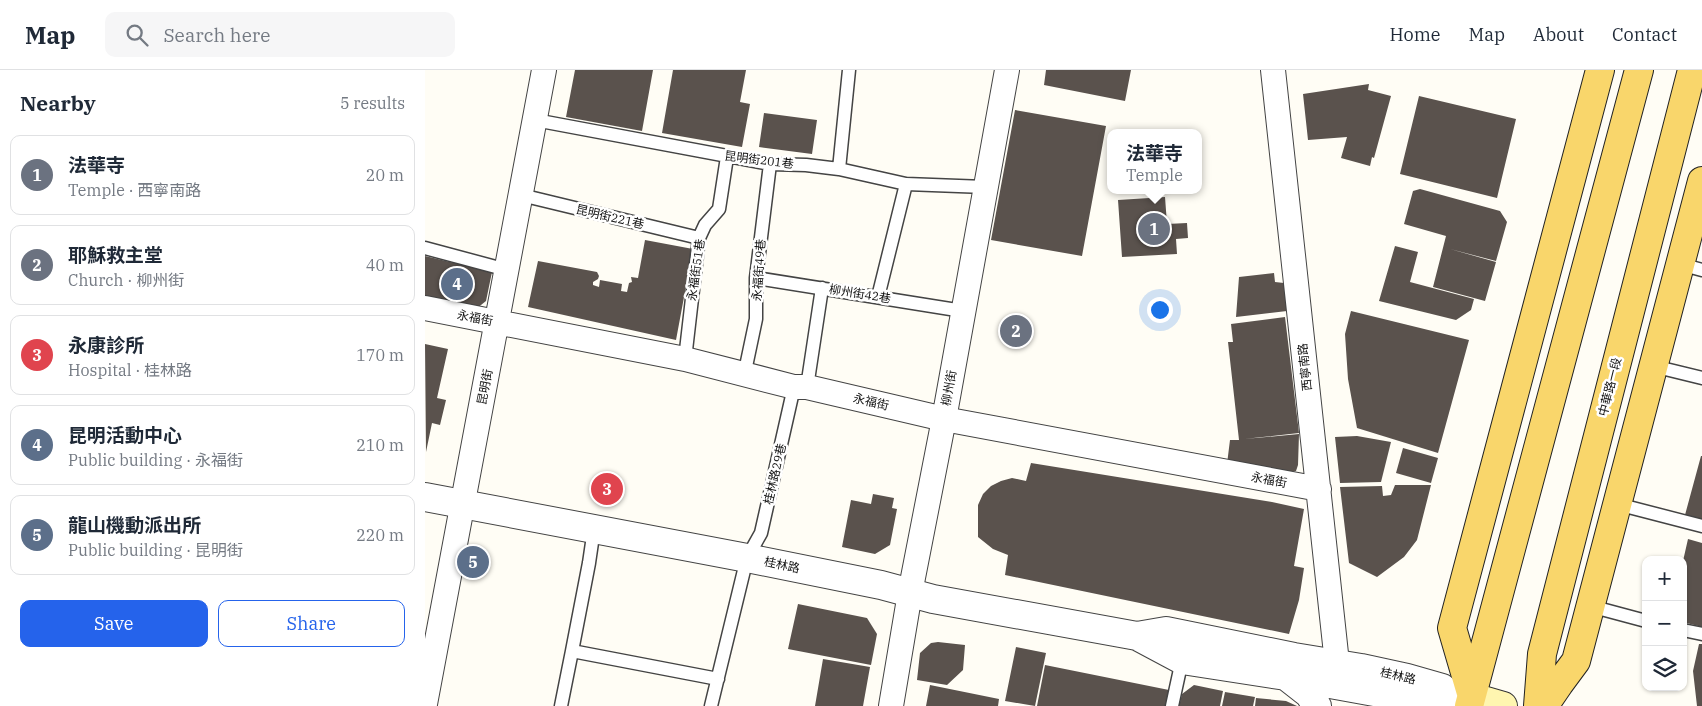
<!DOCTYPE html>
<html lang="en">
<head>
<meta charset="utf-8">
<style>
  body { margin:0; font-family:"IBM Plex Serif","Noto Sans TC",serif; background:#f6f6f7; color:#1f2937 }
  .controls { position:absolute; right:15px; bottom:15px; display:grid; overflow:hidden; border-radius:10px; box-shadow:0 1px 4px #0004 }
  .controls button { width:45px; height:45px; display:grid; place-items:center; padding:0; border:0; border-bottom:1px solid #e0e1e3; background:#fff; color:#1f2937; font:25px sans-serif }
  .you { position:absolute; left:734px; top:239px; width:18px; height:18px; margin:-12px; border:4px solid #fff; border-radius:50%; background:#1a73e8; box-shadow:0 0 0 8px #1a73e833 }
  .badge { display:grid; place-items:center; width:32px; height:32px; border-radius:50%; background:#2563eb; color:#fff; font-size:16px; font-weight:700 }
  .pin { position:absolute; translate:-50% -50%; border:2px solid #fff; box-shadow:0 1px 5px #0006 }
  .popup { position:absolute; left:682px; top:59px; width:95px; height:65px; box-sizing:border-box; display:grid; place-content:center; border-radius:10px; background:#fff; filter:drop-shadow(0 1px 4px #0005); font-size:16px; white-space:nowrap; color:#747a83 }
  .popup b { font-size:19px; color:#1f2937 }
  .popup::after { content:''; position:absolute; left:50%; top:100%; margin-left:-10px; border:10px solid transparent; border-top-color:#fff }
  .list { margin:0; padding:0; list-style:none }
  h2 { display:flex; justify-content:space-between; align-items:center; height:65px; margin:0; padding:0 20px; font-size:21px }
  h2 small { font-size:16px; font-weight:400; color:#747a83 }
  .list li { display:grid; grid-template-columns:32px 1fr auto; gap:15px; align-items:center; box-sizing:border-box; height:80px; margin:0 10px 10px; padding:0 10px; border:1px solid #e0e1e3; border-radius:10px }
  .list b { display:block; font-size:19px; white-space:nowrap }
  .list p { margin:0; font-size:16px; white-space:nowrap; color:#747a83 }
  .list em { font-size:16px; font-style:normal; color:#747a83 }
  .actions { display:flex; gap:10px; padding:15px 20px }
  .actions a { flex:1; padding:11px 0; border:1px solid #2563eb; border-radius:10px; text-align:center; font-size:18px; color:#2563eb }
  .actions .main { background:#2563eb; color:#fff }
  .icon { flex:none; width:28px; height:28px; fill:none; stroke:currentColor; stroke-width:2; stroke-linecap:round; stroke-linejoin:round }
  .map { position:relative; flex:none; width:1277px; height:636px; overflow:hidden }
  header { display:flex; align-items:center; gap:30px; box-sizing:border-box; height:70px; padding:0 25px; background:#fff; border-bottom:1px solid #e0e1e3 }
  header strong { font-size:24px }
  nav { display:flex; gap:28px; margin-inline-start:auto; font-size:18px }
  .search { width:350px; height:45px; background:#f6f6f7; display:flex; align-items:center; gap:12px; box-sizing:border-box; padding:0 18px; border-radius:10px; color:#747a83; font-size:19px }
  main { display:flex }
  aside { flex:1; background:#fff }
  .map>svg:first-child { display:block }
  .building { fill:#5a524d }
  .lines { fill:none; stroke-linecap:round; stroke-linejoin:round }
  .service-casing { stroke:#444; stroke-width:15 }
  .minor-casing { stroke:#444; stroke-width:26 }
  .tertiary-casing { stroke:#444; stroke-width:30 }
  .secondary-casing { stroke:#333; stroke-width:30 }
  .primary-casing { stroke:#222; stroke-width:30 }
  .service { stroke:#fff; stroke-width:12 }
  .minor { stroke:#fff; stroke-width:24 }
  .tertiary { stroke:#fff; stroke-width:28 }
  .secondary { stroke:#fff6b0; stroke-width:28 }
  .primary { stroke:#f9d66b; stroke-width:28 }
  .labels { text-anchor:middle; stroke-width:5; stroke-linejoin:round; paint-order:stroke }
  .street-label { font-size:12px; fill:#111; stroke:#fff }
</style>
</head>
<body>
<header>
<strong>Map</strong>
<div class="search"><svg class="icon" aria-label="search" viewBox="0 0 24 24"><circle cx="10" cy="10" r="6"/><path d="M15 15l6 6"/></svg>Search here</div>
<nav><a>Home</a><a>Map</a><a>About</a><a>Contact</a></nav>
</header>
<main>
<aside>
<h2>Nearby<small>5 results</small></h2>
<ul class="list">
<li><span class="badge" style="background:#6b7280">1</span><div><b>法華寺</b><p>Temple · 西寧南路</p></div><em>20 m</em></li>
<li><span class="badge" style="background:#6b7280">2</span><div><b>耶穌救主堂</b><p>Church · 柳州街</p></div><em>40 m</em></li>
<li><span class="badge" style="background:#e0444e">3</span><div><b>永康診所</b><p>Hospital · 桂林路</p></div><em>170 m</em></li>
<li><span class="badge" style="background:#5c6f8a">4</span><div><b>昆明活動中心</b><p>Public building · 永福街</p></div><em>210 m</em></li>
<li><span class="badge" style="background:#5c6f8a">5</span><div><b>龍山機動派出所</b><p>Public building · 昆明街</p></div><em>220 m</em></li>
</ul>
<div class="actions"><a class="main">Save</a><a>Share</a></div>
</aside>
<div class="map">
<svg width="1277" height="636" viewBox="0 0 1277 636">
  <rect width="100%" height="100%" fill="#fffdf5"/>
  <path class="building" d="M150,0H228L217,61L141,47Z
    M248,0H321L315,32L325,34L317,77L237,63Z
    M621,0H706L700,31L619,15Z
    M944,14L943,20L966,26L949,88L947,87L945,96L916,88L922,67L883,70L878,24Z
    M994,26L1091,49L1072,128L975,104Z
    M590,40L681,56L657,186L566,170Z
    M339,43L392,50L387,84L334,77Z
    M995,119L1075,141L1082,152L1071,191L1025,179L1071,192L1060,231L1008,217L1021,166L979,154L988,121Z
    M740,127L742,154L762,153L763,168L751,169L752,184L697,187L693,130Z
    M220,170L268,179L251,270L103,237L113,191L172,202L174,206L173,209L168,212V215L174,217L175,210L197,214L196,221L202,222L204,213L207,212L206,207L213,208Z
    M970,176L993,182L985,212L1049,229L1046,240L1031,250L954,231Z
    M0,186L67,202L61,231L51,239L0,227Z
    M849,203L850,212L859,213L862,241L811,247L814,207Z
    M926,241L1044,270L1013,383L932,358L923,309L920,264Z
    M860,247L874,363L819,369L874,364L873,395L871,401L864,403L802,394L805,370H814L803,272H808L806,254Z
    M0,274L23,279L12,328L21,330L15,355L7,353L1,382Z
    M932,366L966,372L956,412L915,413L910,367Z
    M978,378L1013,388L1006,413L971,403Z
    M1276,386H1277V450L1260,445Z
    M606,393L847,432L879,439L869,496L879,498L874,530L864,564L580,505L583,485L568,479L553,467V435L558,424L566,416L576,411L587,408L601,411Z
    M970,415H1006L992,470L979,487L952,507L924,493L915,417L957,416L958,426L966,425Z
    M448,424L469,428L467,438L472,439L465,475L450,484L417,477L426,430L446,434Z
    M1263,469L1277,473V557L1258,552V491Z
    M373,534L442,548L452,564L446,595L363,579Z
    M513,572L540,575L538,600L522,615L492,610L495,583L506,573Z
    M1274,574H1277V636H1272L1268,601Z
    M591,577L621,583L610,636L580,631Z
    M398,589L445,597L438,636H390Z
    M620,595L744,620L740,636H612Z
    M505,615L574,629L573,636H501Z
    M769,615L798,621L795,636H754L757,624Z
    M800,622L830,627L828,636H797Z
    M831,628L861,631L872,636H830Z"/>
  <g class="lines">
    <g class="service-casing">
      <path id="service" d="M110,50L345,94L381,95L414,99L481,114L560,117
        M414,99L424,0
        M96,125L274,168
        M0,178L82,200
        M1255,194L1277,200
        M331,208L538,241
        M453,227L481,114
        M260,289L274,168L280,155L294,139L302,87
        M1228,296L1277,308
        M319,306L331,249V208L345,94
        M382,317L397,218
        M1192,434L1277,456
        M169,459L164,493L147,581L293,609
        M1165,536L1221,551
        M1258,560L1277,564
        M136,636L147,581
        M286,636L322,488L336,463L369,317
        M747,636L757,590"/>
    </g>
    <g class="minor-casing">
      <path id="minor" d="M848,0L912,593
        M0,238L260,289L369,317H382L519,349L894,419
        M0,634L119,0
        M466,636L485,523L519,349L582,0"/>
    </g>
    <g class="tertiary-casing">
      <path id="tertiary" d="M0,427L322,488L456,515L508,529L712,566L757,590L861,606L977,627H1047
        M712,566L741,561L869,587L936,598L982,608L1017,618
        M861,606L884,624L892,636"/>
    </g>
    <g class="secondary-casing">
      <path id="secondary" d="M1047,627L1078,636"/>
    </g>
    <g class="primary-casing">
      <path id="primary" d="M1046,623L1027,558L1175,0
        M1044,636L1214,0
        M1113,636L1117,584L1267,0
        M1119,636L1134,614L1151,591L1277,111"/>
    </g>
    <use href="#service" class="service"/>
    <use href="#minor" class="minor"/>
    <use href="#tertiary" class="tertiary"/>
    <use href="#secondary" class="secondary"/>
    <use href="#primary" class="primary"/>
  </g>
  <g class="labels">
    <g class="street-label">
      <text transform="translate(334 90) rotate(7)" y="4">昆明街201巷</text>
      <text transform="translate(185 147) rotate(13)" y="4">昆明街221巷</text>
      <text transform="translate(271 200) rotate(-82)" y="4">永福街51巷</text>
      <text transform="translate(334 200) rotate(-86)" y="4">永福街49巷</text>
      <text transform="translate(435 224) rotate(9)" y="4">柳州街42巷</text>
      <text transform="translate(50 248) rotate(11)" y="4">永福街</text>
      <text transform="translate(880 297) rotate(-96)" y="4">西寧南路</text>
      <text transform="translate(60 317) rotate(-79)" y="4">昆明街</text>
      <text transform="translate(1185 317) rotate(-76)" y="4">中華路一段</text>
      <text transform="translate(524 318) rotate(-80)" y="4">柳州街</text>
      <text transform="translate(446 332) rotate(13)" y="4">永福街</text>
      <text transform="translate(350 404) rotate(-77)" y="4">桂林路29巷</text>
      <text transform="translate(844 410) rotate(11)" y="4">永福街</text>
      <text transform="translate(357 495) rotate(12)" y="4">桂林路</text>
      <text transform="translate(973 606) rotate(13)" y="4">桂林路</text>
    </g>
  </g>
</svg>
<div class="controls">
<button>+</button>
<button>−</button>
<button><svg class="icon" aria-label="layers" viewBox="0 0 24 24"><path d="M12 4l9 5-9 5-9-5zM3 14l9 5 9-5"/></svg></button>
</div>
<div class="you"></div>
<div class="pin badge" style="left:729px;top:159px;background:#6b7280">1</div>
<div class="popup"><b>法華寺</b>Temple</div>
<div class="pin badge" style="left:591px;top:261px;background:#6b7280">2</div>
<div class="pin badge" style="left:182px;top:419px;background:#e0444e">3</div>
<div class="pin badge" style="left:32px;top:214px;background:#5c6f8a">4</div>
<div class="pin badge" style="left:48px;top:492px;background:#5c6f8a">5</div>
</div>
</main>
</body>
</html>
